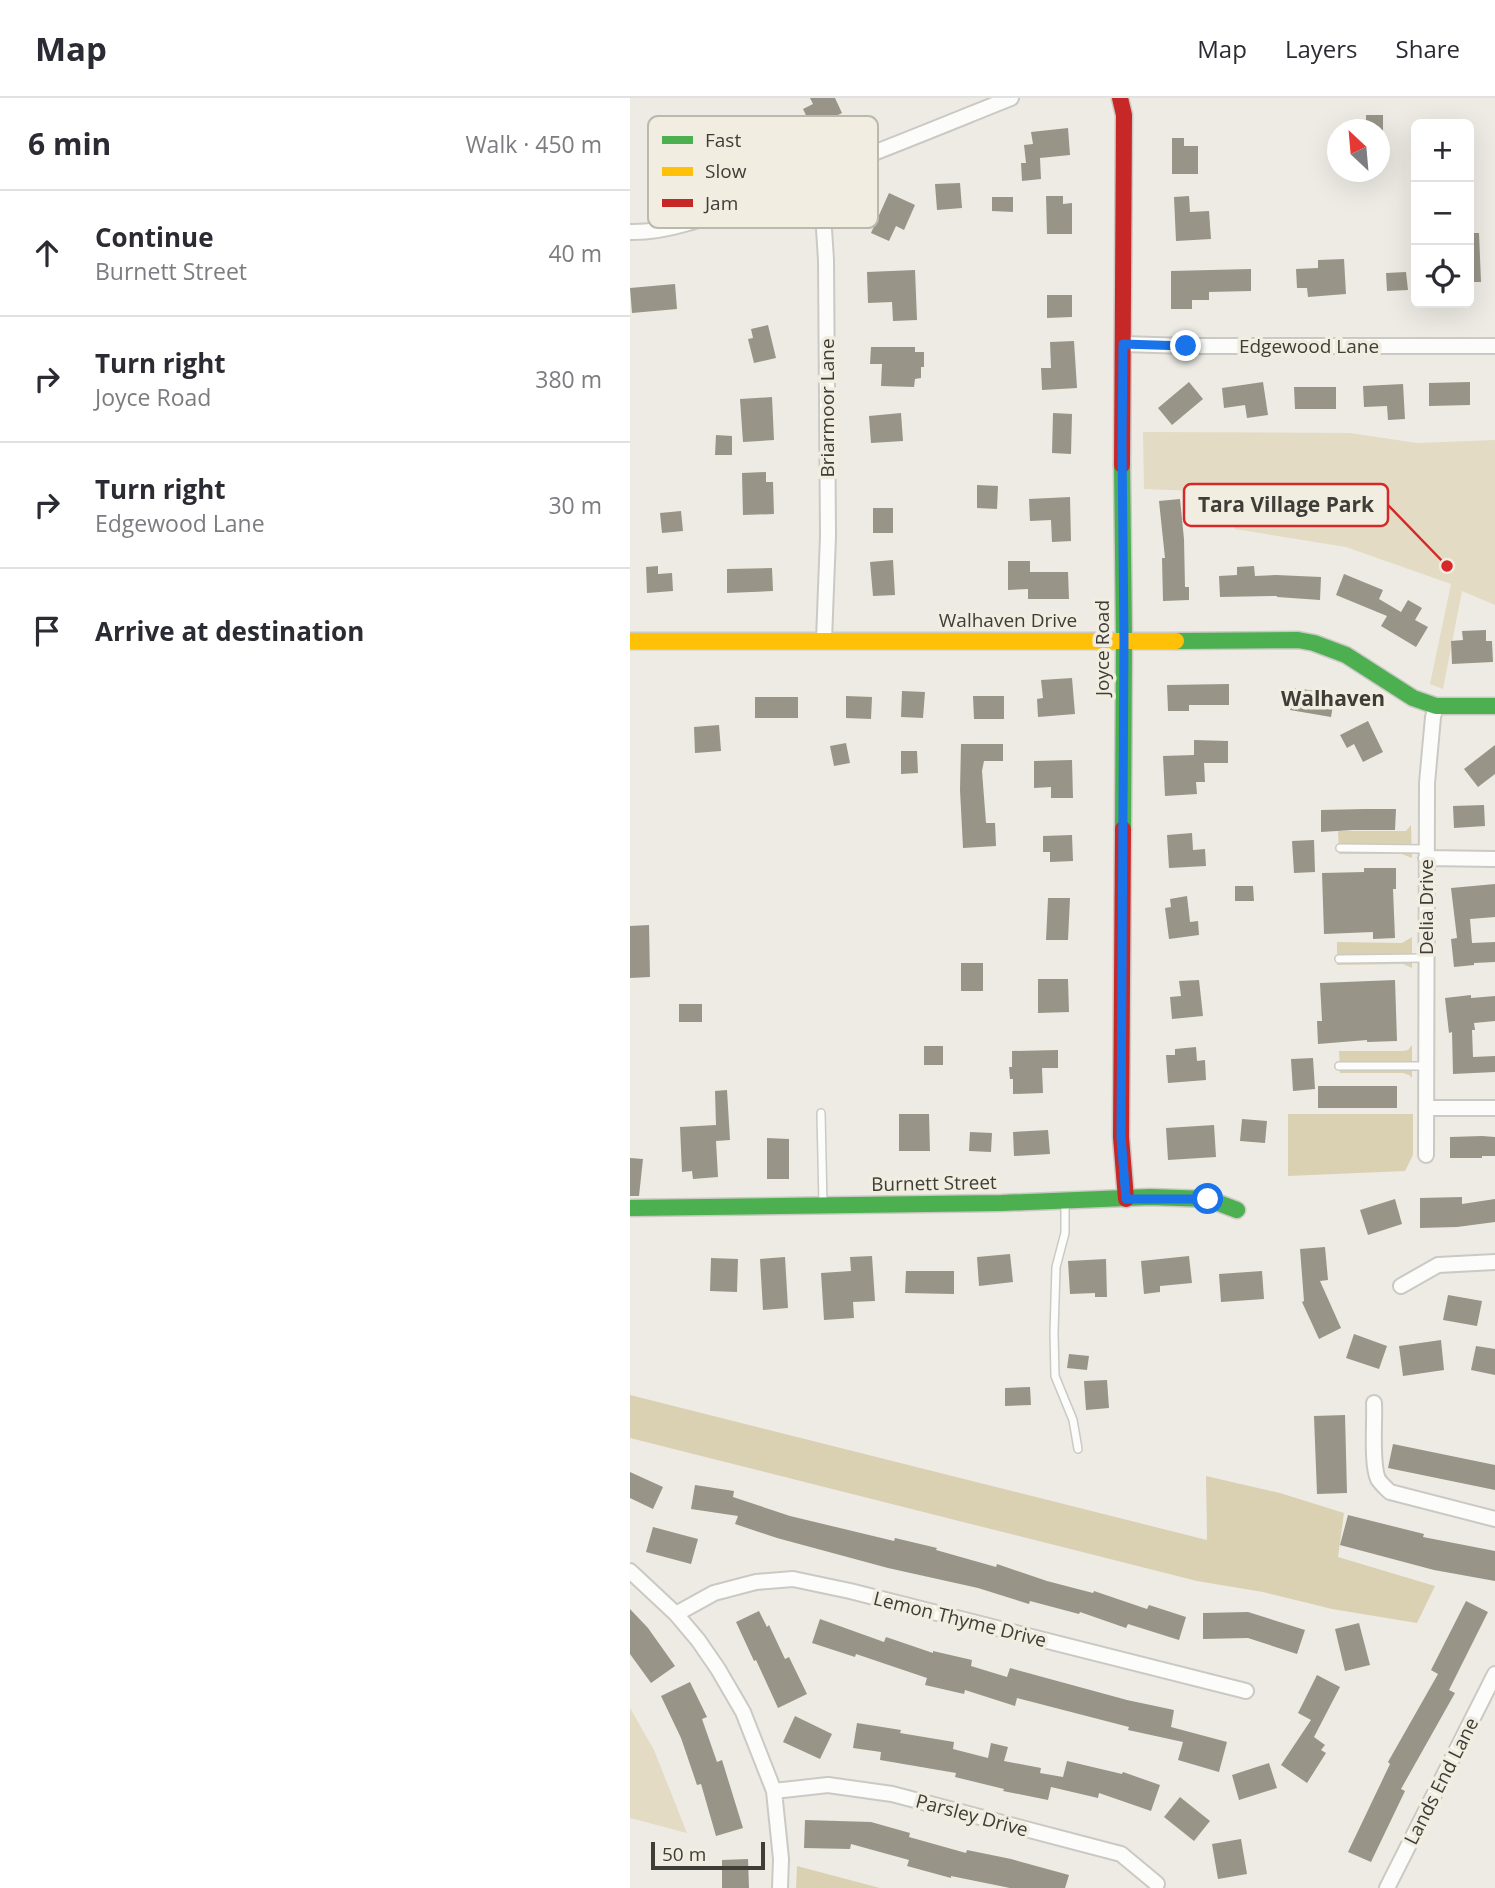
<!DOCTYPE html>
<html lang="en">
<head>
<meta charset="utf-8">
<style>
  body { margin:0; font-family:"Open Sans",sans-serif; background:#f2f2f3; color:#2b2b33 }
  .controls { position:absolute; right:21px; top:21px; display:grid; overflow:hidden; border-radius:10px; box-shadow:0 7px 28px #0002 }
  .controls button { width:63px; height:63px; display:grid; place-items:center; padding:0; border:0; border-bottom:2px solid #e1e1e2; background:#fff; color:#2b2b33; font:35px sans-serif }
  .compass { position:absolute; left:697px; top:21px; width:63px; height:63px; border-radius:50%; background:#fff; box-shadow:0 7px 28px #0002; rotate:334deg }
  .scale { position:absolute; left:21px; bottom:18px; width:114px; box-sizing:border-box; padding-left:7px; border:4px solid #3e3d38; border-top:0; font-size:19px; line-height:24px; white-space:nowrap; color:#3e3d38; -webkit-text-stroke:5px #f1ede0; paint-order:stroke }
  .stop { position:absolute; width:21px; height:21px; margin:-16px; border:5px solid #1a73e8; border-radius:50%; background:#fff }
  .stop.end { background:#1a73e8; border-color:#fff; box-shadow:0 2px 7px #0008 }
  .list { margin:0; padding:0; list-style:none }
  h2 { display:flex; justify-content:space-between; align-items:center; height:91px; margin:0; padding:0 28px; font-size:30px }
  h2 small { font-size:23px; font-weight:400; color:#7c7c81 }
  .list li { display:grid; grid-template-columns:46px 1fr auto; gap:21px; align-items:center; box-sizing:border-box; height:126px; padding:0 28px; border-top:2px solid #e1e1e2 }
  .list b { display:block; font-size:26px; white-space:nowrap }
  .list p { margin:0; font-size:23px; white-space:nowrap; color:#7c7c81 }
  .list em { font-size:23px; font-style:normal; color:#7c7c81 }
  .icon { flex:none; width:38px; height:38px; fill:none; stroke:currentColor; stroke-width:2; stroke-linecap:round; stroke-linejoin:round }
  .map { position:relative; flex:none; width:865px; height:1790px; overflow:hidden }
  header { display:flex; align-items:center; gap:42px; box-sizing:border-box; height:98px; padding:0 35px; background:#fff; border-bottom:2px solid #e1e1e2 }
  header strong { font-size:33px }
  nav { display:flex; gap:38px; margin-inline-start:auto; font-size:24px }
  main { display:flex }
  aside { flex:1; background:#fff }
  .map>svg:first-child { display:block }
  .green { fill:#e3dbc4 }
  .forest { fill:#dad1b3 }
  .building { fill:#989488 }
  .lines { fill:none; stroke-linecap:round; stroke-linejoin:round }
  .lane-casing { stroke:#cbc9c4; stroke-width:10 }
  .street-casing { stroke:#cbc9c4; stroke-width:18 }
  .fast-casing { stroke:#cbc9c4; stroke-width:19 }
  .slow-casing { stroke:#cbc9c4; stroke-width:19 }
  .jam-casing { stroke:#cbc9c4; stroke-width:19 }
  .lane { stroke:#fcfcfb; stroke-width:7 }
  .street { stroke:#fcfcfb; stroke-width:14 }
  .fast { stroke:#4caf50; stroke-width:16 }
  .slow { stroke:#ffc107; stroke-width:16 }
  .jam { stroke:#c62828; stroke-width:16 }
  .route { stroke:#1a73e8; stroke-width:9 }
  .labels { text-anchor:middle; stroke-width:7; stroke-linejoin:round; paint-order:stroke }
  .street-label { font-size:19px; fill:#3e3d38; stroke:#f1ede0 }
  .neighbourhood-label { font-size:21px; font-weight:bold; fill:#3e3d38; stroke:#f1ede0 }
  .key { fill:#f1ede0; stroke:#bbb8ae; stroke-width:2 }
  .key-label { font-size:19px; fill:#3e3d38 }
  .leader { fill:none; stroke:#d62828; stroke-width:2.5 }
  .callout-dot { fill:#d62828; stroke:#f1ede0; stroke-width:2.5 }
  .callout { fill:#f1ede0; stroke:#d62828; stroke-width:2.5 }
  .callout-label { font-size:21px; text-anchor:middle; font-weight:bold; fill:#3e3d38 }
</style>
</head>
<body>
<header>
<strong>Map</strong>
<nav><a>Map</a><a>Layers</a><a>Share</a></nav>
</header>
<main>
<aside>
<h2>6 min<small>Walk · 450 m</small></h2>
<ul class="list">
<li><svg class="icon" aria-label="ahead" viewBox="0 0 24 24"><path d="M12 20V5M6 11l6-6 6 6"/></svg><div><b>Continue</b><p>Burnett Street</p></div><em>40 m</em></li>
<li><svg class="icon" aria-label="right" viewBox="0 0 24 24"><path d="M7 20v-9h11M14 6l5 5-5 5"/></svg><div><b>Turn right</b><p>Joyce Road</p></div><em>380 m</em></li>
<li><svg class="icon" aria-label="right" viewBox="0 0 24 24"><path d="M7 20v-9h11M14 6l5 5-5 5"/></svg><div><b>Turn right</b><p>Edgewood Lane</p></div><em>30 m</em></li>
<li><svg class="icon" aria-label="arrive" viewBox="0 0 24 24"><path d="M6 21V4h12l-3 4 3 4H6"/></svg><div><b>Arrive at destination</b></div></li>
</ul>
</aside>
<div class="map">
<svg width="865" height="1790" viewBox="0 0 865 1790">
  <rect width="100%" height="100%" fill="#edebe4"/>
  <path class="green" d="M513,334L720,335L787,345L865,342V507L832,493L813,591L800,586L821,486L716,449L605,431L593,394L514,391Z
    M0,1610L24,1652L57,1735L0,1720Z"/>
  <path class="forest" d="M781,727L782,760L772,756H709L708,733H776Z
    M782,839V870L773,866L707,867V844L772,845Z
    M782,947V980L779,977L773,975H710L709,953H773L778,952Z
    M658,1016H783V1057L775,1073L658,1078Z
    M0,1297L577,1442L576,1378L650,1395L714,1415L708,1459L805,1488L787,1525L702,1511L633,1494L567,1483L0,1340Z
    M167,1768L250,1790H166Z"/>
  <path class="building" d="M180,0H205L212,15L182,30L173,11L183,6Z
    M736,17H753V32H736Z
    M438,30L440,57L410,60L411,81L392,83L391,65H396L394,47L403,46L401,34Z
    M542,40H554V48H568V76H542Z
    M330,85L332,110L307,112L305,86Z
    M259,95L285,107L274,132L266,128L259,143L241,135Z
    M416,98H433V106L442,105V136H417Z
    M559,98L560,114L579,113L581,141L546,143L544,99Z
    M362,99H383V114L362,113Z
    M839,135H849L851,184H839Z
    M714,161L716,196L678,199L677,190H667L666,171L688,170V162Z
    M621,171V193L579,194V202H562V211H541V173Z
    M285,172L287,222L263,223L262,204L238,205L237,174Z
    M776,174L778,192L757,193L756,175Z
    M45,186L47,211L2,215L0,190Z
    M417,197H442V219L417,220Z
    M138,227L146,260L124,265L118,241L123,240L121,231Z
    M444,243L447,290L412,292L411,270H421L420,244Z
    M241,249H285V254H294V269H291V280L285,281L284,289L251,288L252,266H240Z
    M559,284L573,301L542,327L528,310Z
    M633,284L638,317L617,320L615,307L594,310L592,290Z
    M840,284V307L799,308V285Z
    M773,286L775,321L758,322L757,308L734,309L733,288Z
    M664,289H706V311H665Z
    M142,299L144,342L113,344L110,301Z
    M271,315L273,343L241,345L239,318Z
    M423,315L442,316L441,356L422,355Z
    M86,337L102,338V357H85Z
    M136,374V384H143L144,416L113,417L112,375Z
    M347,387L368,388L367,411L347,410Z
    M440,399L441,443L422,444L421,422L400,423L399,401Z
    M550,401L554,441L555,489H559V502L533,503L532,460H535L529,403Z
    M243,410H263V435H243Z
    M51,413L53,433L32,435L30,415Z
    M263,462L265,497L243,498L240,464Z
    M378,463H400V474H438L439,501H398V491L378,492Z
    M28,468V476L42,475L43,493L17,495L16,469Z
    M624,468L625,478L646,477L691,479L690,502L647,499V498L590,499L589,478L607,477V469Z
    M142,470L143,493L97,495V471Z
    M714,476L753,492L749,501L771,514L778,502L792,510L785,522L798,529L786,549L751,528L757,518L706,497Z
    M856,532V543H862L863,564L822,566L821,543L833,542L832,533Z
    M442,580L445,616L408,619L407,601L413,600L411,582Z
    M599,586V607H559V613H538L537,587Z
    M665,590L705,596L701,619L660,612Z
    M272,593L295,594L293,620L271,619Z
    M216,598L242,599L241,621L216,620Z
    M343,598H374V621H344Z
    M125,599H168V620H125Z
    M738,623L753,654L733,664L724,646L717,650L710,637Z
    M89,627L91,653L65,655L64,629Z
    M564,642L598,643V665H574L575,684H566L567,696L535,698L533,658L564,657Z
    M216,645L220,665L204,668L200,648Z
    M331,646H373V663H354L352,673L356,725H365L366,748L333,750L330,692Z
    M865,647V676L848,689L834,671Z
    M271,653H287L288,675L271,676Z
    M442,662L443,700H421V689L404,690V663Z
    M854,707L855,728L824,730L823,708Z
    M734,711H766L765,732H723L691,734V712Z
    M562,735L563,752L575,751L576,768L539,770L537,737Z
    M442,737L443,763L420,764V754H413V738Z
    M684,742L685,774L664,775L662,743Z
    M734,770H766V791H763L765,840L743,841V834L694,836L692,775L734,774Z
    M865,786V819L840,821L842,845L865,844V864L844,865V867L824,869L821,841L827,840L821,790Z
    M605,788H623L624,803H605Z
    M557,798L560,824L568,823L569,837L539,841L535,810L541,809L540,801Z
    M418,800H440L438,842H416Z
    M19,827L20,879L0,880V828Z
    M331,865H353V893H331Z
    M408,881H438L439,914L408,915Z
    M569,882L573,918L542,921L540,899L551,898L549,883Z
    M765,882L767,943L737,944V942L688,946L687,923H692L690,885Z
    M841,897V900L865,898V923L844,925L845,932H842L843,959L865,958V974L823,976L822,934L819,935L815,900Z
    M49,906H72V924H49Z
    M294,948H313V967H294Z
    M566,949L567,963L575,962L576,982L538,985L536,957H545V951Z
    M428,952V970H412L413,995L383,996V981H380L379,969H382V953Z
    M683,960L685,991L663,993L661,961Z
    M688,988H767V1010H688Z
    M97,992L100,1042L86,1043L88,1079L63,1081L62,1073L52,1074L50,1029L86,1027L85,993Z
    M269,1016H299L300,1053H269Z
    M612,1021L637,1023L635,1045L610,1043Z
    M584,1027L586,1059L538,1062L536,1030Z
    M418,1032L420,1056L384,1058L383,1034Z
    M340,1034L362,1035L361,1054L339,1053Z
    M852,1038L865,1039V1058H852V1060H820V1039Z
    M137,1040L159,1041V1081H137Z
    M0,1060L13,1061L9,1098H0Z
    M832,1099V1106L865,1101V1124L827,1129L790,1130V1100Z
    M765,1101L772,1126L738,1137L730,1112Z
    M695,1149L698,1182L690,1183L711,1230L689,1241L672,1204L674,1203L670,1151Z
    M380,1156L383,1184L349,1188L347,1159Z
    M242,1158L245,1203L223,1204L224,1220L194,1222L191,1175L221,1173L220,1159Z
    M559,1158L562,1185L530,1188V1194L514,1196L511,1163Z
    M155,1159L158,1210L133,1212L130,1161Z
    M81,1160L108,1161L107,1194L80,1193Z
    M476,1161L477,1199H465V1195L440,1196L438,1163Z
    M276,1173H324V1196L275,1195Z
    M632,1173L634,1201L591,1204L589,1176Z
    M818,1197L852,1203L847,1228L813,1222Z
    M724,1236L757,1248L749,1271L716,1260Z
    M811,1242L814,1272L773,1278L769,1248Z
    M846,1248L865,1251V1277L841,1272Z
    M439,1256L459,1258L457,1272L437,1270Z
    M477,1282L479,1310L456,1312L454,1283Z
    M400,1289L401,1307L375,1308V1290Z
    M715,1317L717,1395L687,1396L684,1318Z
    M763,1346L865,1367V1392L758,1370Z
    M0,1374L33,1389L23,1411L0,1400Z
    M65,1387L104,1393L103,1399L160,1418L264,1443L265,1440L307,1450L306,1452L366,1469L367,1466L417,1483L463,1495L464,1493L517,1511L519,1507L556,1519L549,1542L498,1526L496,1530L450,1514L449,1516L400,1503L399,1506L348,1490L258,1470L147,1440L105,1426L108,1418L61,1411Z
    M718,1417L794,1436L793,1439L865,1453V1483L804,1472L710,1447Z
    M23,1429L68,1441L61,1466L16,1454Z
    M836,1503L858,1514L819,1592L825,1595L771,1691L775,1693L741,1764L718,1754L760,1666L758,1664L808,1576L801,1572Z
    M0,1511L18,1530L45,1568L21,1585L0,1556Z
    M129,1513L137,1529L139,1527L155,1561L159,1559L177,1596L148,1610L126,1562L124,1563L106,1524Z
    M618,1514L675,1532L667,1556L618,1540L573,1541V1515Z
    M190,1521L254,1544L256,1539L303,1555V1553L342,1562L341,1568L377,1579L380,1570L497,1602L544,1612L541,1629L597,1644L589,1674L548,1662L553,1644L498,1632L499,1629L387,1600L385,1608L335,1592L334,1596L295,1587L297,1580L226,1556L225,1559L182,1545Z
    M729,1525L740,1567L715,1573L705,1531Z
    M687,1577L710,1589L684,1639L695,1647L691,1652L696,1655L677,1685L651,1667L681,1622L668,1615Z
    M60,1584L77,1619L72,1621L87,1664L92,1662L113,1730L86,1738L71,1686L67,1687L51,1640L31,1598Z
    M165,1618L202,1636L190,1661L153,1644Z
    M227,1625L271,1632L270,1635L324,1644L323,1651L358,1660L361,1645L378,1649L374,1663L411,1670L410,1675L433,1679L437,1663L492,1676L493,1674L530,1687L521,1713L469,1695L468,1700L421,1689L418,1702L373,1693L374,1691L325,1679L326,1675L250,1662L251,1654L223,1650Z
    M639,1665L647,1690L609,1702L602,1677Z
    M550,1699L580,1723L564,1743L534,1719Z
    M175,1722L241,1724L280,1735L279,1739L336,1755L337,1752L381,1761L439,1777L435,1790H380L321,1778V1780L277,1768L279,1762L221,1746L220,1751L174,1750Z
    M611,1741L617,1776L588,1781L582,1746Z
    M118,1761L119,1790H92V1762Z"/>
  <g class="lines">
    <g class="lane-casing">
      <path id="lane" d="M710,750L796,751
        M709,861L796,860
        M709,968H796
        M191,1015L193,1107
        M435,1103V1135L426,1169L424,1235L425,1278L443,1322L448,1351"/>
    </g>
    <g class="street-casing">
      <path id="street" d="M185,78L194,131L196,162L198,438L194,542
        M0,134C46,135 91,113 133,97C217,67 299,33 381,0
        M493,246L556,248H865
        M796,760L865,761
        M796,1010H865
        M796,1057L797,685L803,619L806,608
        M771,1188L808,1167L865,1164
        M744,1305C745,1324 741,1365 748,1381C751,1386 756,1390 760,1394L865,1421
        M0,1473L46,1516L68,1542L88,1571L113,1614L144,1693L151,1761L150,1790
        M46,1516L84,1495L126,1484L163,1481L220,1493L616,1593
        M144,1693L198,1687L262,1696L491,1756L527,1786
        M757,1790L865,1576"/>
    </g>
    <g class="fast-casing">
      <path id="fast" d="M492,367L494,542L493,731
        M546,543L668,542L684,545L716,557L783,600L806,608H865
        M0,1110L371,1105L520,1099L578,1101L607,1112"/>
    </g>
    <g class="slow-casing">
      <path id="slow" d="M0,543H546"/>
    </g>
    <g class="jam-casing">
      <path id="jam" d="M490,0L494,17L492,367
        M493,731L491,1039L496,1101"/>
    </g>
    <use href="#lane" class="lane"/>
    <use href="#street" class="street"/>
    <use href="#fast" class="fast"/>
    <use href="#slow" class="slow"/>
    <use href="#jam" class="jam"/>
  </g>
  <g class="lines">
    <path class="route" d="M556,248L493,246L492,347L494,542L491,1039L496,1101H578"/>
  </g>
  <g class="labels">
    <g class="street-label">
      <text x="679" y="255">Edgewood Lane</text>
      <text transform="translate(197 310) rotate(-90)" y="7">Briarmoor Lane</text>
      <text x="378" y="529">Walhaven Drive</text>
      <text transform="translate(472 550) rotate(-90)" y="7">Joyce Road</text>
      <text transform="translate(796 809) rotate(-90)" y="7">Delia Drive</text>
      <text transform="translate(304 1085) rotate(-1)" y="7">Burnett Street</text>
      <text transform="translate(330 1521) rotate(14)" y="7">Lemon Thyme Drive</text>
      <text transform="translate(811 1683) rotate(-63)" y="7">Lands End Lane</text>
      <text transform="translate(342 1717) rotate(15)" y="7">Parsley Drive</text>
    </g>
    <g class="neighbourhood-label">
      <text x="703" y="608">Walhaven</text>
    </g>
  </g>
  <rect x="18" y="18" width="230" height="112" rx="10" class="key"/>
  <rect x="32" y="38" width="31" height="8" fill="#4caf50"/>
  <rect x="32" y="69" width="31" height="9" fill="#ffc107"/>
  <rect x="32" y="101" width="31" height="8" fill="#c62828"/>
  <g class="key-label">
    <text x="75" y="49">Fast</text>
    <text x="75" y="80">Slow</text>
    <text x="75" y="112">Jam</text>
  </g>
  <path class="leader" d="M817 468L758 407"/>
  <circle class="callout-dot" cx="817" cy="468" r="7"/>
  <rect class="callout" x="554" y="386" width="204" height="42" rx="7"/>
  <g class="callout-label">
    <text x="656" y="414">Tara Village Park</text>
  </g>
</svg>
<div class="controls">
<button>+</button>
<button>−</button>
<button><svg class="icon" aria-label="locate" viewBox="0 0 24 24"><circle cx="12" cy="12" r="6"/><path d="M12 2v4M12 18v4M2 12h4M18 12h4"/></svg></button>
</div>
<svg class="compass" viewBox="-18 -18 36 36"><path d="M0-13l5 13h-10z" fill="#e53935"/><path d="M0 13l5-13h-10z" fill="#7c7c81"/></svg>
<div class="scale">50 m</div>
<div class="stop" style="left:578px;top:1101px"></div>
<div class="stop end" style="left:556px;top:248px"></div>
</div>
</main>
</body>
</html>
